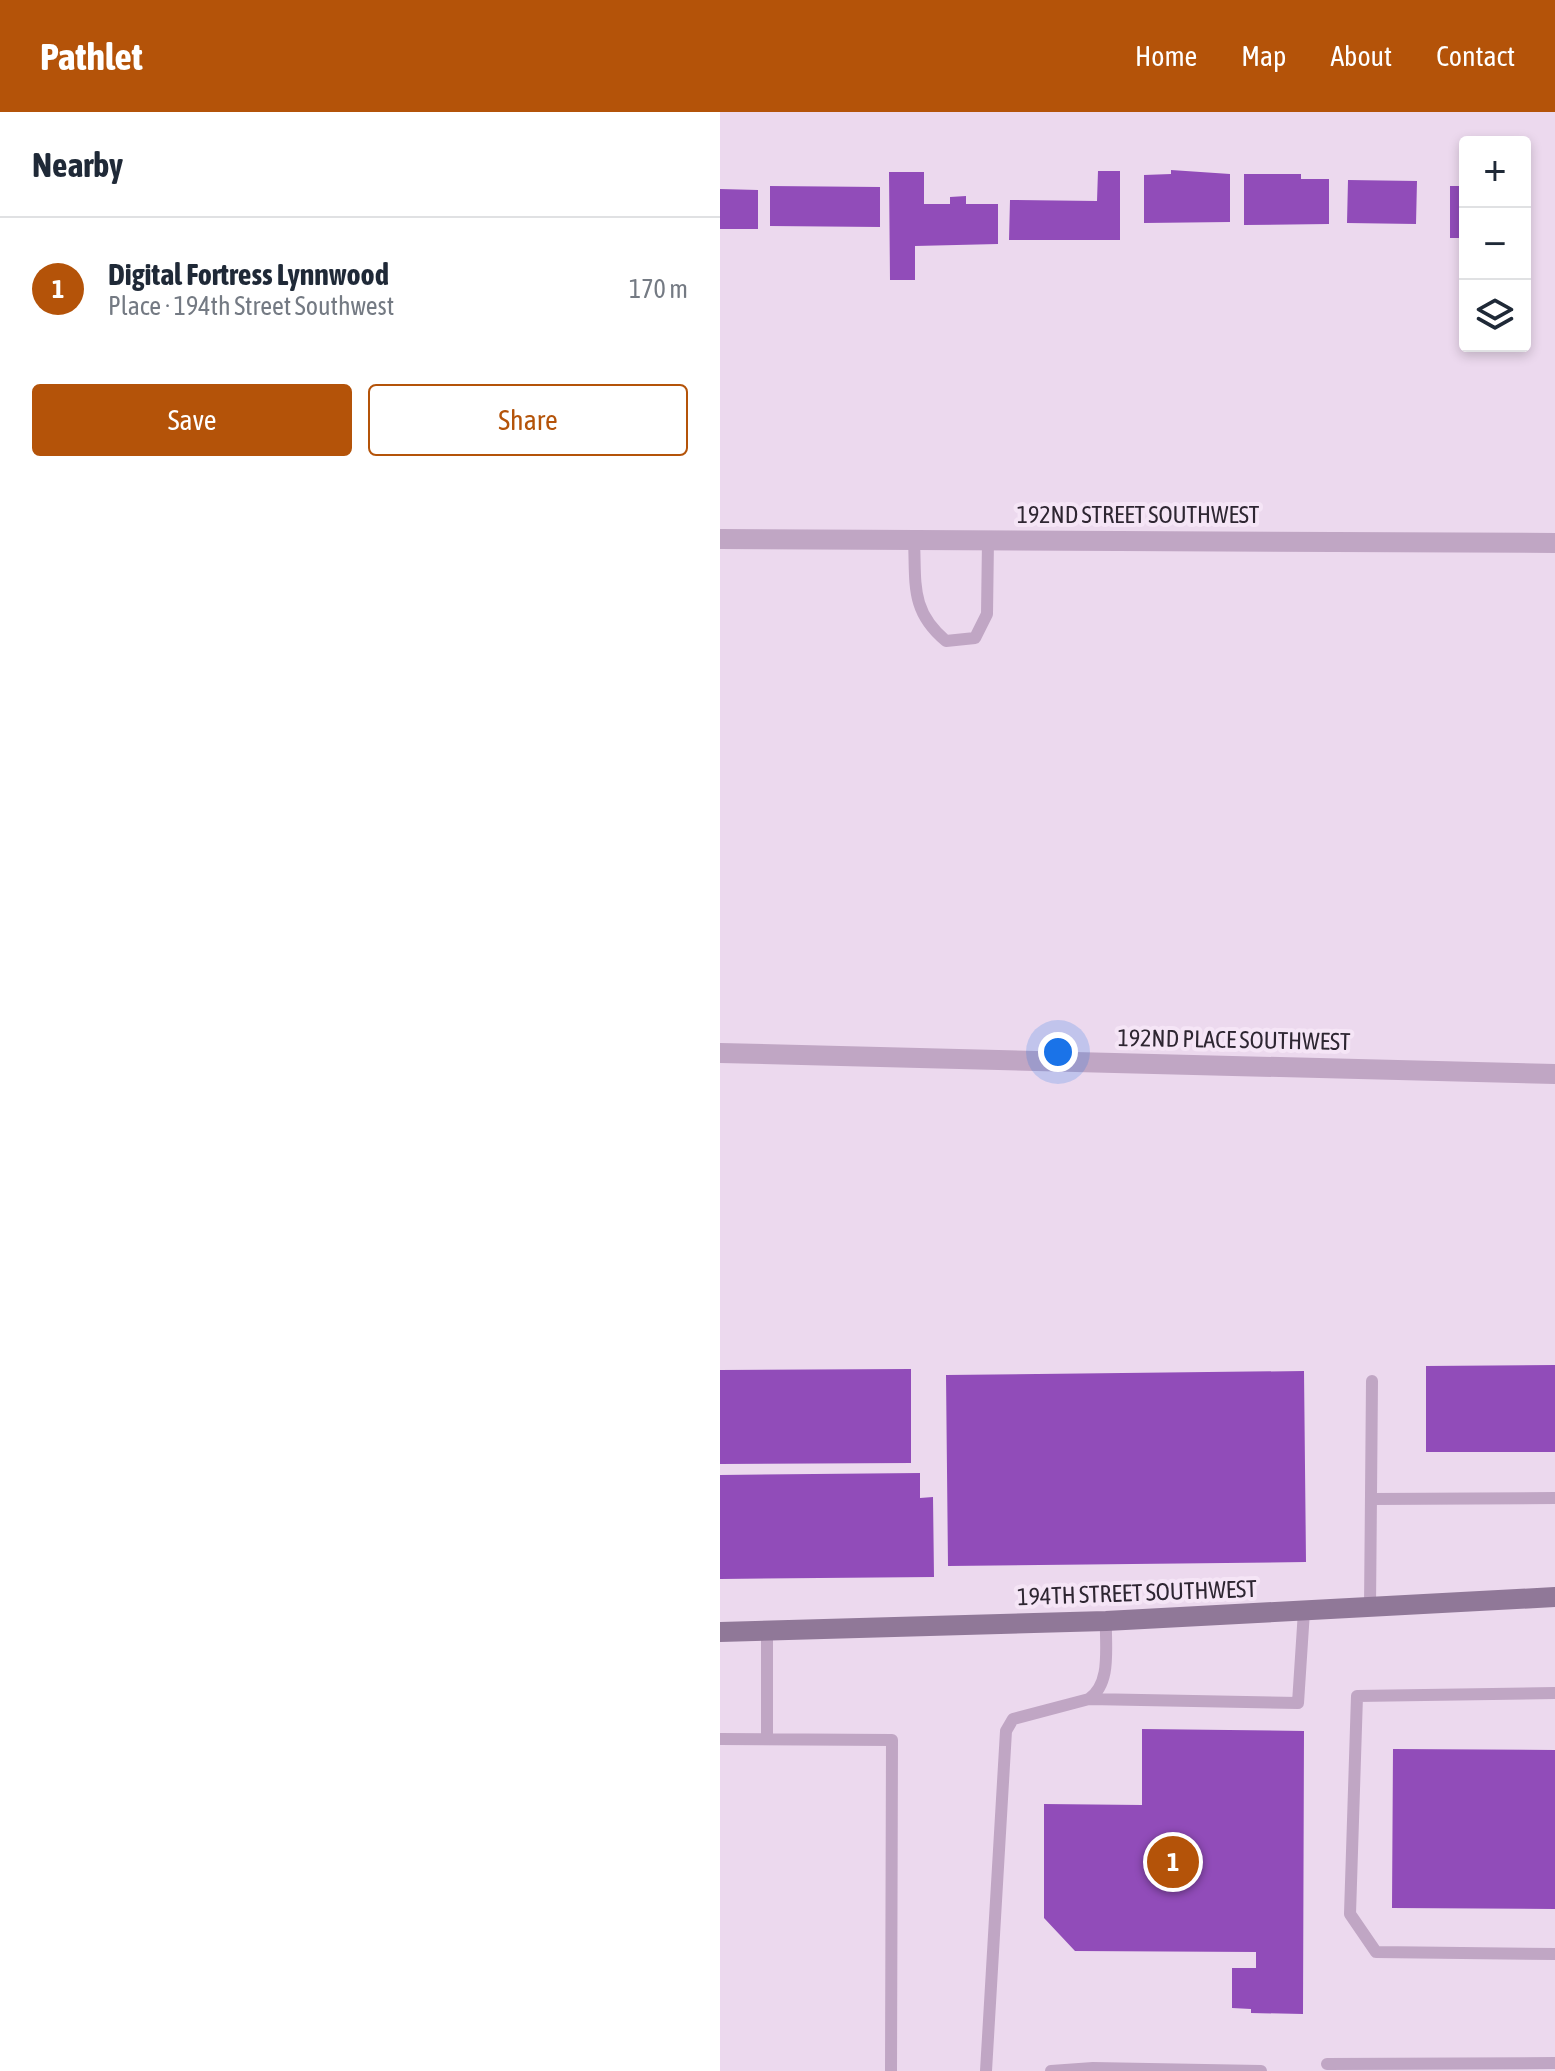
<!DOCTYPE html>
<html lang="en">
<head>
<meta charset="utf-8">
<style>
  body { margin:0; font-family:"Asap Condensed",sans-serif; background:#f2f2f3; color:#1f2937 }
  .controls { position:absolute; right:24px; top:24px; display:grid; overflow:hidden; border-radius:8px; box-shadow:0 4px 12px #0003 }
  .controls button { width:72px; height:72px; display:grid; place-items:center; padding:0; border:0; border-bottom:2px solid #e0e1e3; background:#fff; color:#1f2937; font:40px sans-serif }
  .you { position:absolute; left:338px; top:940px; width:28px; height:28px; margin:-20px; border:6px solid #fff; border-radius:50%; background:#1a73e8; box-shadow:0 0 0 12px #1a73e833 }
  .badge { display:grid; place-items:center; width:52px; height:52px; border-radius:50%; background:#b45309; color:#fff; font-size:26px; font-weight:700 }
  .pin { position:absolute; translate:-50% -50%; border:4px solid #fff; box-shadow:0 2px 8px #0006 }
  .list { margin:0; padding:0; list-style:none }
  h2 { display:flex; justify-content:space-between; align-items:center; height:104px; margin:0; padding:0 32px; font-size:34px }
  h2 small { font-size:26px; font-weight:400; color:#747a83 }
  .list li { display:grid; grid-template-columns:52px 1fr auto; gap:24px; align-items:center; box-sizing:border-box; height:144px; padding:0 32px; border-top:2px solid #e0e1e3 }
  .list b { display:block; font-size:30px; white-space:nowrap }
  .list p { margin:0; font-size:26px; white-space:nowrap; color:#747a83 }
  .list em { font-size:26px; font-style:normal; color:#747a83 }
  .actions { display:flex; gap:16px; padding:24px 32px }
  .actions a { flex:1; padding:18px 0; border:2px solid #b45309; border-radius:8px; text-align:center; font-size:28px; color:#b45309 }
  .actions .main { background:#b45309; color:#fff }
  .icon { flex:none; width:44px; height:44px; fill:none; stroke:currentColor; stroke-width:2; stroke-linecap:round; stroke-linejoin:round }
  .map { position:relative; flex:none; width:835px; height:1959px; overflow:hidden }
  header { display:flex; align-items:center; gap:48px; box-sizing:border-box; height:112px; padding:0 40px; background:#b45309; color:#fff }
  header strong { font-size:38px }
  nav { display:flex; gap:44px; margin-inline-start:auto; font-size:28px }
  main { display:flex }
  aside { flex:1; background:#fff }
  .map>svg:first-child { display:block }
  .building { fill:#914cb9 }
  .lines { fill:none; stroke-linecap:round; stroke-linejoin:round }
  .lane { stroke:#c0a6c4; stroke-width:12 }
  .street { stroke:#c0a6c4; stroke-width:20 }
  .secondary { stroke:#907898; stroke-width:20 }
  .labels { text-anchor:middle; stroke-width:8; stroke-linejoin:round; paint-order:stroke }
  .street-label { font-size:24px; fill:#2e2632; stroke:#f5e5f6 }
</style>
</head>
<body>
<header>
<strong>Pathlet</strong>
<nav><a>Home</a><a>Map</a><a>About</a><a>Contact</a></nav>
</header>
<main>
<aside>
<h2>Nearby<small></small></h2>
<ul class="list">
<li><span class="badge">1</span><div><b>Digital Fortress Lynnwood</b><p>Place · 194th Street Southwest</p></div><em>170 m</em></li>
</ul>
<div class="actions"><a class="main">Save</a><a>Share</a></div>
</aside>
<div class="map">
<svg width="835" height="1959" viewBox="0 0 835 1959">
  <rect width="100%" height="100%" fill="#ecd9ee"/>
  <path class="building" d="M451,58L510,62V110L424,111V63L451,62Z
    M378,59H400V128H289L290,88L377,89Z
    M169,60H204V92H230V85L246,84V92H278V132L195,134V168H170Z
    M524,62H581V67H609V112L524,113Z
    M628,68L697,69L696,112L627,111Z
    M50,74L160,75V115L50,114Z
    M730,74H745V126H730Z
    M0,77L38,78V117H0Z
    M835,1253V1340H706V1254Z
    M191,1257V1351L0,1352V1258Z
    M584,1259L586,1450L228,1454L226,1263Z
    M200,1361V1386L213,1385L214,1465L0,1467V1363Z
    M422,1617L584,1619L583,1902L531,1901V1897L512,1896V1856H536V1840L355,1839L324,1806V1692L422,1693Z
    M673,1637L835,1638V1797L672,1796Z"/>
  <g class="lines">
    <path class="lane" d="M194,428C196,472 190,499 226,529L255,526L267,502L268,428
      M652,1387L835,1386
      M650,1496L652,1269
      M835,1581L637,1584L630,1802L656,1840L835,1842
      M369,1587L578,1591L584,1499
      M0,1627L172,1628L171,1959
      M47,1627V1519
      M607,1952L835,1951
      M266,1959L286,1619L293,1607L369,1587C392,1571 385,1535 386,1509
      M331,1959L373,1956L541,1959"/>
    <path class="street" d="M0,427L835,431
      M0,941L835,962"/>
    <path class="secondary" d="M0,1520L386,1509L835,1485"/>
  </g>
  <g class="labels">
    <g class="street-label">
      <text x="418" y="411">192ND STREET SOUTHWEST</text>
      <text transform="translate(514 928) rotate(1)" y="8">192ND PLACE SOUTHWEST</text>
      <text transform="translate(417 1481) rotate(-2)" y="8">194TH STREET SOUTHWEST</text>
    </g>
  </g>
</svg>
<div class="controls">
<button>+</button>
<button>−</button>
<button><svg class="icon" aria-label="layers" viewBox="0 0 24 24"><path d="M12 4l9 5-9 5-9-5zM3 14l9 5 9-5"/></svg></button>
</div>
<div class="you"></div>
<div class="pin badge" style="left:453px;top:1750px">1</div>
</div>
</main>
</body>
</html>
